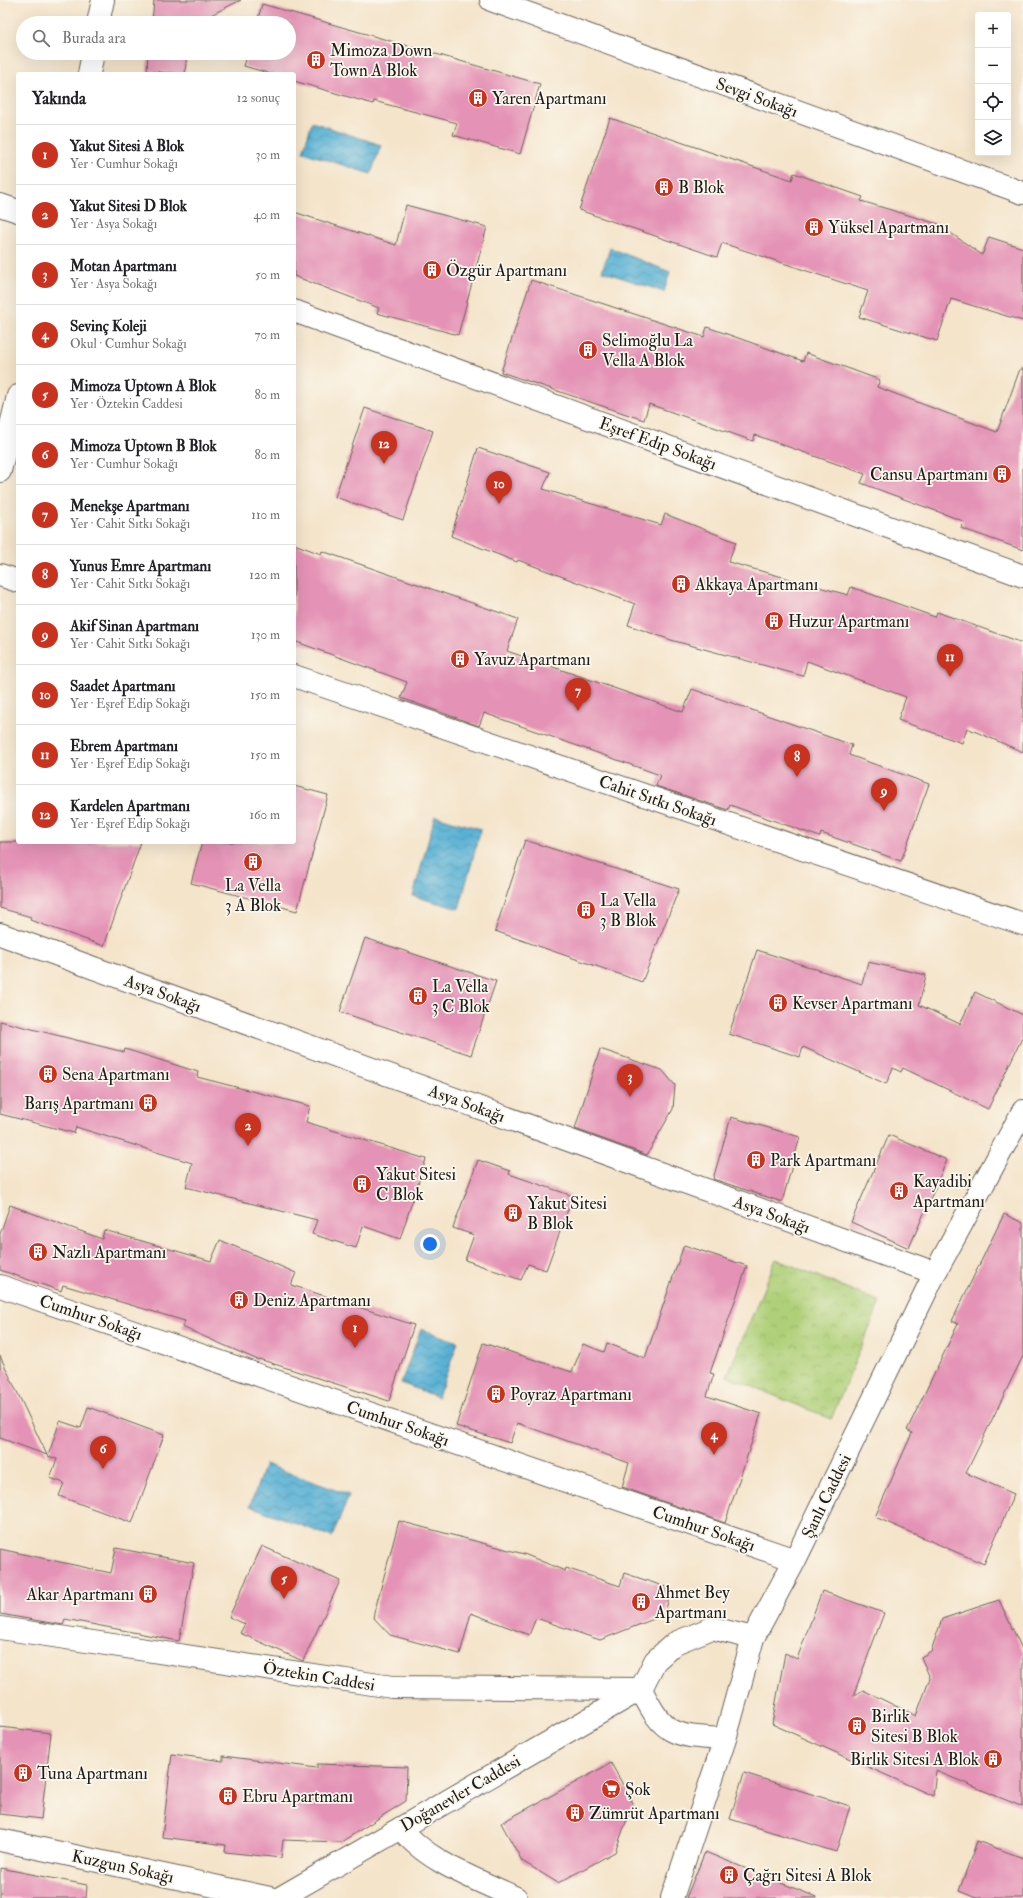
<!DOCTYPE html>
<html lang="tr">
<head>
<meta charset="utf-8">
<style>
  body { margin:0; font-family:"IM FELL Double Pica",serif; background:#f6f6f6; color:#202124 }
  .controls { position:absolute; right:12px; top:12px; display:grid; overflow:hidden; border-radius:4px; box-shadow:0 4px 16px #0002 }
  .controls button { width:36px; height:36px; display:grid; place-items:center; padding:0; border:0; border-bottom:1px solid #e0e0e0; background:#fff; color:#202124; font:20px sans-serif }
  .you { position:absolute; left:430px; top:1244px; width:14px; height:14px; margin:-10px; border:3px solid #fff; border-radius:50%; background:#1a73e8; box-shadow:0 0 0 6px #1a73e833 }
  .badge { display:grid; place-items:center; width:26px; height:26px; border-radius:50%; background:#c8321e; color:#fff; font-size:13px; font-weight:700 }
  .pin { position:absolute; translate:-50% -33px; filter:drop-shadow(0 1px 2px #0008) }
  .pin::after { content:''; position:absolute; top:21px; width:14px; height:12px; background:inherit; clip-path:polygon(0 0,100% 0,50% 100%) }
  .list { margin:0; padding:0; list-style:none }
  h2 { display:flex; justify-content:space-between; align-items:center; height:52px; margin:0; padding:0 16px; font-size:17px }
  h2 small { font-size:13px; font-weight:400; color:#757577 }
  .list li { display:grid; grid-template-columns:26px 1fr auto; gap:12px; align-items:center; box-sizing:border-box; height:60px; padding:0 16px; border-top:1px solid #e0e0e0 }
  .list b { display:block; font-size:15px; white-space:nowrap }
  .list p { margin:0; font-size:13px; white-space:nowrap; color:#757577 }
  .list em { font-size:13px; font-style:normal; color:#757577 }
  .icon { flex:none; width:22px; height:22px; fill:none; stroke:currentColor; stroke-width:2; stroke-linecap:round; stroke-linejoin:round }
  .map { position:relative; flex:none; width:1023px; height:1898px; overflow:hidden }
  .search { position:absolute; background:#fff; box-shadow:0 4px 16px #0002; left:16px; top:16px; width:280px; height:44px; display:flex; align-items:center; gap:10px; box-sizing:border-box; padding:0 14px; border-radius:22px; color:#757577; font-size:15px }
  .panel { position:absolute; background:#fff; box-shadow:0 4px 16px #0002; left:16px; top:72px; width:280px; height:772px; border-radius:4px }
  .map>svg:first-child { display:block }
  .park { fill:url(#park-crowns); stroke:#66764a }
  .water { fill:url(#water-waves); stroke:#396678 }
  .building { fill:#e492b5 }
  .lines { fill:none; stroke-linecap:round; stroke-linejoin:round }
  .minor-casing { stroke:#686259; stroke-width:24 }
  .tertiary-casing { stroke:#686259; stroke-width:24 }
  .minor { stroke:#fff; stroke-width:22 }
  .tertiary { stroke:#fff; stroke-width:22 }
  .labels { text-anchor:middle; stroke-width:3.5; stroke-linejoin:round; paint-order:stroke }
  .poi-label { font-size:17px; fill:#1c1c1c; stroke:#fbf7ec; text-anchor:start }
  .street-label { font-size:17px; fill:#1c1c1c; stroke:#fbf7ec }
</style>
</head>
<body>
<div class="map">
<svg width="1023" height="1898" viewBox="0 0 1023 1898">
  <defs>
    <pattern id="park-crowns" width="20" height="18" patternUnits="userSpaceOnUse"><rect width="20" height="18" fill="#afd078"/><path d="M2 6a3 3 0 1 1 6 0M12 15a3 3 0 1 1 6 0" fill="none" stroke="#96b267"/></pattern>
    <pattern id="water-waves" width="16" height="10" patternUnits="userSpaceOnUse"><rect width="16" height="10" fill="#56b0d4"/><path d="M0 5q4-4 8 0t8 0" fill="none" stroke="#468eab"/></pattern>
  </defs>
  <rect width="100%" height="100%" fill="#fbf7ec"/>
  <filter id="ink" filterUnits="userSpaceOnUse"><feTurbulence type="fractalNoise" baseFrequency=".025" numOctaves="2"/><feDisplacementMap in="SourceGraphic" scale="8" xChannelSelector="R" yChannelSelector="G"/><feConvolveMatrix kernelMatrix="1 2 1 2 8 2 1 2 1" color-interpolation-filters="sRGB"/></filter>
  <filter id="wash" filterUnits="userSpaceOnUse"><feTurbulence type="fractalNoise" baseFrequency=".012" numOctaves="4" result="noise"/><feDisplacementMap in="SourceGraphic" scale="16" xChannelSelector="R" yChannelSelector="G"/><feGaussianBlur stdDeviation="0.9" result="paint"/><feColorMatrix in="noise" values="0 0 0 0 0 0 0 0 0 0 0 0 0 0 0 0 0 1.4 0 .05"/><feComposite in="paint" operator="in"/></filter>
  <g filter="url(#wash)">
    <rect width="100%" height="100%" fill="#f4e4ca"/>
    <path class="park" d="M776,1259L880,1302L831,1419L727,1376Z"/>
    <path class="water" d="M312,122L381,145L371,174L303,152Z
      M610,248L670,272L664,292L602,271Z
      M435,816L481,829L459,909L413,896Z
      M421,1329L458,1342L438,1397L401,1383Z
      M265,1464L349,1495L332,1537L250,1506Z"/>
    <g id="blocks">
      <path class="building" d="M154,0H241L195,23H152Z
        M262,4L540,84L520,154L453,135L457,123L374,101L373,104L294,81V74H271L244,66L248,53H289V23H257Z
        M148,53H187L185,74L147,71Z
        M610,118L792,180L794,173L863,197L861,201L938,224L982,255L989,237L1023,248V321L951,299L937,341L859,317L868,291L722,243L717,257L579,210Z
        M406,205L487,227L458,335L377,313L379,308L294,276V212L396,245Z
        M531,280L704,337L707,327L803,361L806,353L880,380L877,387L997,432L1020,369H1023V550L961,528L963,521L861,483L865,474L755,435L753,441L649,404L644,420L501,372Z
        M365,408L433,431L403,520L335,497Z
        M478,448L550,472L543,489L661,525L665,514L736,542L728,562L848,595L851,587L935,617L937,612L1023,643V752L967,728L962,743L898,720L906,697L807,661L803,676L671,640L628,625L635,604L518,560L517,562L451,536Z
        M294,544L321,554L322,551L518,619L507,651L683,712L692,689L852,745L849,755L929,784L901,861L821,833L820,837L730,805L728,810L656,786L660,775L484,713L479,726L401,698L407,682L294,641Z
        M294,786L328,795L297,911L191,883L202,842H294Z
        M525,840L679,889L642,982L495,931Z
        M0,842H141L104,946L30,920L31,917L0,908Z
        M365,938L496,981L471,1055L340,1012Z
        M757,950L862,984L868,962L926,975L919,1005L960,1024L975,992L1023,1015V1036L988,1109L903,1068L901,1072L893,1068L886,1084L803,1047L800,1057L729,1034Z
        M0,1021L124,1052L125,1049L198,1072L197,1077L310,1106L306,1122L426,1159L400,1239L363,1226L356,1248L312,1234L317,1220L186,1187L192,1163L76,1127L74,1133L0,1114Z
        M600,1049L662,1070L675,1085L673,1109L647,1155L575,1129Z
        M731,1117L800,1137L782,1202L713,1179Z
        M889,1135L947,1160L909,1248L851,1222Z
        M478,1160L510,1171L509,1174L573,1196L546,1270L528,1264L521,1280L465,1260L474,1235L453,1228Z
        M10,1205L102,1239L104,1230L211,1261L220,1240L296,1273L291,1285L414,1325L389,1401L259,1359L258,1360L182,1327L185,1321L63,1285L61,1291L0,1270V1234Z
        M1004,1214L1023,1223V1356L966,1473L1014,1494L984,1564L875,1517L912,1433L907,1430L958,1324L952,1321Z
        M684,1245L747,1266L710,1373L714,1374L707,1396L761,1414L725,1523L622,1487L629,1463L517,1423L510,1443L456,1426L483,1343L572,1372L583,1344L604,1352L607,1343L645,1358Z
        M0,1356L47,1455L0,1438Z
        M88,1407L164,1435L132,1523L59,1496L64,1483L50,1478L57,1459L48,1456L60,1421L81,1428Z
        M399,1521L524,1554L565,1571L566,1568L620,1586L624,1573L672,1589L664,1615L600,1640L536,1618L529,1635L471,1613L460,1654L390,1635L373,1617Z
        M262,1546L340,1581L303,1661L240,1633L245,1624L229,1617Z
        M116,1548L194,1563L179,1641L65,1619L63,1625L0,1614V1549L111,1573Z
        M822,1591L884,1613L853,1696L863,1690L916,1716L930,1678L921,1657L931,1651L942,1619L999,1600L1023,1651V1807L936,1771L933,1796L772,1724L785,1653L797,1659Z
        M0,1727L51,1733L41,1819L0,1814Z
        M172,1754L223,1761V1756L317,1768V1764L407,1767L406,1801L341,1842L283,1840L281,1858L225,1852L226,1845L162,1837Z
        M611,1763L633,1803L615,1852L558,1883L522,1861L501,1823Z
        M744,1773L850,1806L836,1852L730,1819Z
        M977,1841L1023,1858V1898H976L959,1891Z
        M705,1852L816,1897V1898H686Z
        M0,1868L87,1885L86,1898H0Z"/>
    </g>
  </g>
  <g filter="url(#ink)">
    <use href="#blocks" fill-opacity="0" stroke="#686259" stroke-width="1"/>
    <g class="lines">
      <g class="minor-casing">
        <path id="minor" d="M491,0L1023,193
          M0,205L18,211
          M294,311L1023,576
          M0,575L18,581
          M294,676L1023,924
          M0,934L935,1273
          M0,1286L795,1560
          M0,1628L392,1687L641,1689
          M641,1689L655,1661L675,1643L712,1628L753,1638
          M641,1689C664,1737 675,1736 725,1739
          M401,1828C426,1862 479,1880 516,1898
          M0,1840L270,1898
          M280,1898L641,1689
          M672,1898L725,1739L753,1638L795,1560L935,1273L1023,1111"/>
      </g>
      <g class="tertiary-casing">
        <path id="tertiary" d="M98,23L103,0
          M89,74L93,53
          M0,471L18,396"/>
      </g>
      <use href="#minor" class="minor"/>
      <use href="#tertiary" class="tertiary"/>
    </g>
  </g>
  <defs>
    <g id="building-disc" transform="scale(1)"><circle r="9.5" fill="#c8321e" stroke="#fbf7ec"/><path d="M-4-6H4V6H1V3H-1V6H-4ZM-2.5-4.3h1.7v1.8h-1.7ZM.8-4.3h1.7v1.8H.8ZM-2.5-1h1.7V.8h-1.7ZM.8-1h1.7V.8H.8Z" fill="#fff"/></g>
    <g id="supermarket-disc" transform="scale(1)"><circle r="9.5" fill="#c8321e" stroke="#fbf7ec"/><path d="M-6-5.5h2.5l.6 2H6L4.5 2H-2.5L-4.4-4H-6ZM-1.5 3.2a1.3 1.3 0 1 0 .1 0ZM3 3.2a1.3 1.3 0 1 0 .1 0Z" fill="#fff"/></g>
  </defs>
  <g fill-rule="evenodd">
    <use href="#building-disc" x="316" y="60"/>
    <use href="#building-disc" x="478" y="98"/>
    <use href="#building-disc" x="664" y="187"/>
    <use href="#building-disc" x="814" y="227"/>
    <use href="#building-disc" x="432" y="270"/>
    <use href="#building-disc" x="588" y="350"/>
    <use href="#building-disc" x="1002" y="474"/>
    <use href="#building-disc" x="681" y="584"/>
    <use href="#building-disc" x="774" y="621"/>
    <use href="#building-disc" x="460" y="659"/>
    <use href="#building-disc" x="253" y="862"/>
    <use href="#building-disc" x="586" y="910"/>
    <use href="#building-disc" x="418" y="996"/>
    <use href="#building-disc" x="778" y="1003"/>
    <use href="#building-disc" x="48" y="1074"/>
    <use href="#building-disc" x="148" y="1103"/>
    <use href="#building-disc" x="756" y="1160"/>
    <use href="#building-disc" x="362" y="1184"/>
    <use href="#building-disc" x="899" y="1191"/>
    <use href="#building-disc" x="513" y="1213"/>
    <use href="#building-disc" x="38" y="1252"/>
    <use href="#building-disc" x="239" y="1300"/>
    <use href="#building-disc" x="496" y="1394"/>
    <use href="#building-disc" x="148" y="1594"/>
    <use href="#building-disc" x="641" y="1602"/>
    <use href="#building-disc" x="857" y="1726"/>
    <use href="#building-disc" x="993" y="1759"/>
    <use href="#building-disc" x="23" y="1773"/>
    <use href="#supermarket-disc" x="611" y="1789"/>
    <use href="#building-disc" x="228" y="1796"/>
    <use href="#building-disc" x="575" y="1813"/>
    <use href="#building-disc" x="729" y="1875"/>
  </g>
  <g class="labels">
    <g class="poi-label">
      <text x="330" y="56">Mimoza Down<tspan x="330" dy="20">Town A Blok</tspan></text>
      <text x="492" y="104">Yaren Apartmanı</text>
      <text x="678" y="193">B Blok</text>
      <text x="828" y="233">Yüksel Apartmanı</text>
      <text x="446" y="276">Özgür Apartmanı</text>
      <text x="602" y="346">Selimoğlu La<tspan x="602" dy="20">Vella A Blok</tspan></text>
      <text x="988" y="480" text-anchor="end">Cansu Apartmanı</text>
      <text x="695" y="590">Akkaya Apartmanı</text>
      <text x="788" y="627">Huzur Apartmanı</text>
      <text x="474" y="665">Yavuz Apartmanı</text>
      <text x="253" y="891" text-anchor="middle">La Vella<tspan x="253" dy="20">3 A Blok</tspan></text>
      <text x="600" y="906">La Vella<tspan x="600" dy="20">3 B Blok</tspan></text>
      <text x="432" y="992">La Vella<tspan x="432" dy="20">3 C Blok</tspan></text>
      <text x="792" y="1009">Kevser Apartmanı</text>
      <text x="62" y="1080">Sena Apartmanı</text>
      <text x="134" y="1109" text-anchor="end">Barış Apartmanı</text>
      <text x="770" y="1166">Park Apartmanı</text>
      <text x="376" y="1180">Yakut Sitesi<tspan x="376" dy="20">C Blok</tspan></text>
      <text x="913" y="1187">Kayadibi<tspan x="913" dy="20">Apartmanı</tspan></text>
      <text x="527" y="1209">Yakut Sitesi<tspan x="527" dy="20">B Blok</tspan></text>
      <text x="52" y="1258">Nazlı Apartmanı</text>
      <text x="253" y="1306">Deniz Apartmanı</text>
      <text x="510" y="1400">Poyraz Apartmanı</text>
      <text x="655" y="1598">Ahmet Bey<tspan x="655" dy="20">Apartmanı</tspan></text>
      <text x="134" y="1600" text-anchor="end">Akar Apartmanı</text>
      <text x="871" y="1722">Birlik<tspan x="871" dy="20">Sitesi B Blok</tspan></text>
      <text x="979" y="1765" text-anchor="end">Birlik Sitesi A Blok</text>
      <text x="37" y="1779">Tuna Apartmanı</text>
      <text x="625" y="1795">Şok</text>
      <text x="242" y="1802">Ebru Apartmanı</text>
      <text x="589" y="1819">Zümrüt Apartmanı</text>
      <text x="743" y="1881">Çağrı Sitesi A Blok</text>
    </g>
    <g class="street-label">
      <text transform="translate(757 97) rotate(20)" y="6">Sevgi Sokağı</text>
      <text transform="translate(658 443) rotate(20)" y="6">Eşref Edip Sokağı</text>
      <text transform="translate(658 800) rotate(19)" y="6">Cahit Sıtkı Sokağı</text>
      <text transform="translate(163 993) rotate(20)" y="6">Asya Sokağı</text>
      <text transform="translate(467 1103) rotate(20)" y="6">Asya Sokağı</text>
      <text transform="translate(772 1214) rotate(20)" y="6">Asya Sokağı</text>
      <text transform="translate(91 1317) rotate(19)" y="6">Cumhur Sokağı</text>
      <text transform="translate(398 1423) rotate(19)" y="6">Cumhur Sokağı</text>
      <text transform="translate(826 1496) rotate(-64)" y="6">Şanlı Caddesi</text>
      <text transform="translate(704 1528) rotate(19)" y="6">Cumhur Sokağı</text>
      <text transform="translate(319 1676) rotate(9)" y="6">Öztekin Caddesi</text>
      <text transform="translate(460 1793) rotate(-30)" y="6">Doğanevler Caddesi</text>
      <text transform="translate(123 1866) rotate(12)" y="6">Kuzgun Sokağı</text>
    </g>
  </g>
</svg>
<div class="controls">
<button>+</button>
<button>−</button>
<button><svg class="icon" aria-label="locate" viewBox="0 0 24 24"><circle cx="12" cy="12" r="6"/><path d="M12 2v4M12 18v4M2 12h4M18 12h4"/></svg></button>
<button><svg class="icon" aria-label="layers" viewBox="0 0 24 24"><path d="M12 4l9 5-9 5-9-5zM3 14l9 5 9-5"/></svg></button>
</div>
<div class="you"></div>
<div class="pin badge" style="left:355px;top:1348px">1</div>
<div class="pin badge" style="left:248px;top:1146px">2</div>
<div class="pin badge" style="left:630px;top:1097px">3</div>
<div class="pin badge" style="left:714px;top:1455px">4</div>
<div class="pin badge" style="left:284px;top:1599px">5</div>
<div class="pin badge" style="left:103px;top:1469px">6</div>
<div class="pin badge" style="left:578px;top:711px">7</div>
<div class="pin badge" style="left:797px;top:777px">8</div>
<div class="pin badge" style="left:884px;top:811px">9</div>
<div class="pin badge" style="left:499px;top:504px">10</div>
<div class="pin badge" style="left:950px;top:677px">11</div>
<div class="pin badge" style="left:384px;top:464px">12</div>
<div class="search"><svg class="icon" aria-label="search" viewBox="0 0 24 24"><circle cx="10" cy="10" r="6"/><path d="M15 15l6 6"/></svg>Burada ara</div>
<section class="panel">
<h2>Yakında<small>12 sonuç</small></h2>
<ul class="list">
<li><span class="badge">1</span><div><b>Yakut Sitesi A Blok</b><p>Yer · Cumhur Sokağı</p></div><em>30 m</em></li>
<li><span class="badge">2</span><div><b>Yakut Sitesi D Blok</b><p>Yer · Asya Sokağı</p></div><em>40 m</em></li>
<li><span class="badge">3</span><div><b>Motan Apartmanı</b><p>Yer · Asya Sokağı</p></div><em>50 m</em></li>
<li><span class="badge">4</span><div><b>Sevinç Koleji</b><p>Okul · Cumhur Sokağı</p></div><em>70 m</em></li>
<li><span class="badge">5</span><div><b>Mimoza Uptown A Blok</b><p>Yer · Öztekin Caddesi</p></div><em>80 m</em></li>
<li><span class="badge">6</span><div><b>Mimoza Uptown B Blok</b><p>Yer · Cumhur Sokağı</p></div><em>80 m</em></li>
<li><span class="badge">7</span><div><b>Menekşe Apartmanı</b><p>Yer · Cahit Sıtkı Sokağı</p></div><em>110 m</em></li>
<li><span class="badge">8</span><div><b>Yunus Emre Apartmanı</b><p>Yer · Cahit Sıtkı Sokağı</p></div><em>120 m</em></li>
<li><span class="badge">9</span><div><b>Akif Sinan Apartmanı</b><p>Yer · Cahit Sıtkı Sokağı</p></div><em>130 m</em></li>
<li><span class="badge">10</span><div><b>Saadet Apartmanı</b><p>Yer · Eşref Edip Sokağı</p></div><em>150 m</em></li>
<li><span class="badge">11</span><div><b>Ebrem Apartmanı</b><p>Yer · Eşref Edip Sokağı</p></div><em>150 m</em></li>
<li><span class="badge">12</span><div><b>Kardelen Apartmanı</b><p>Yer · Eşref Edip Sokağı</p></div><em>160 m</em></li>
</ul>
</section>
</div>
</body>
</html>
